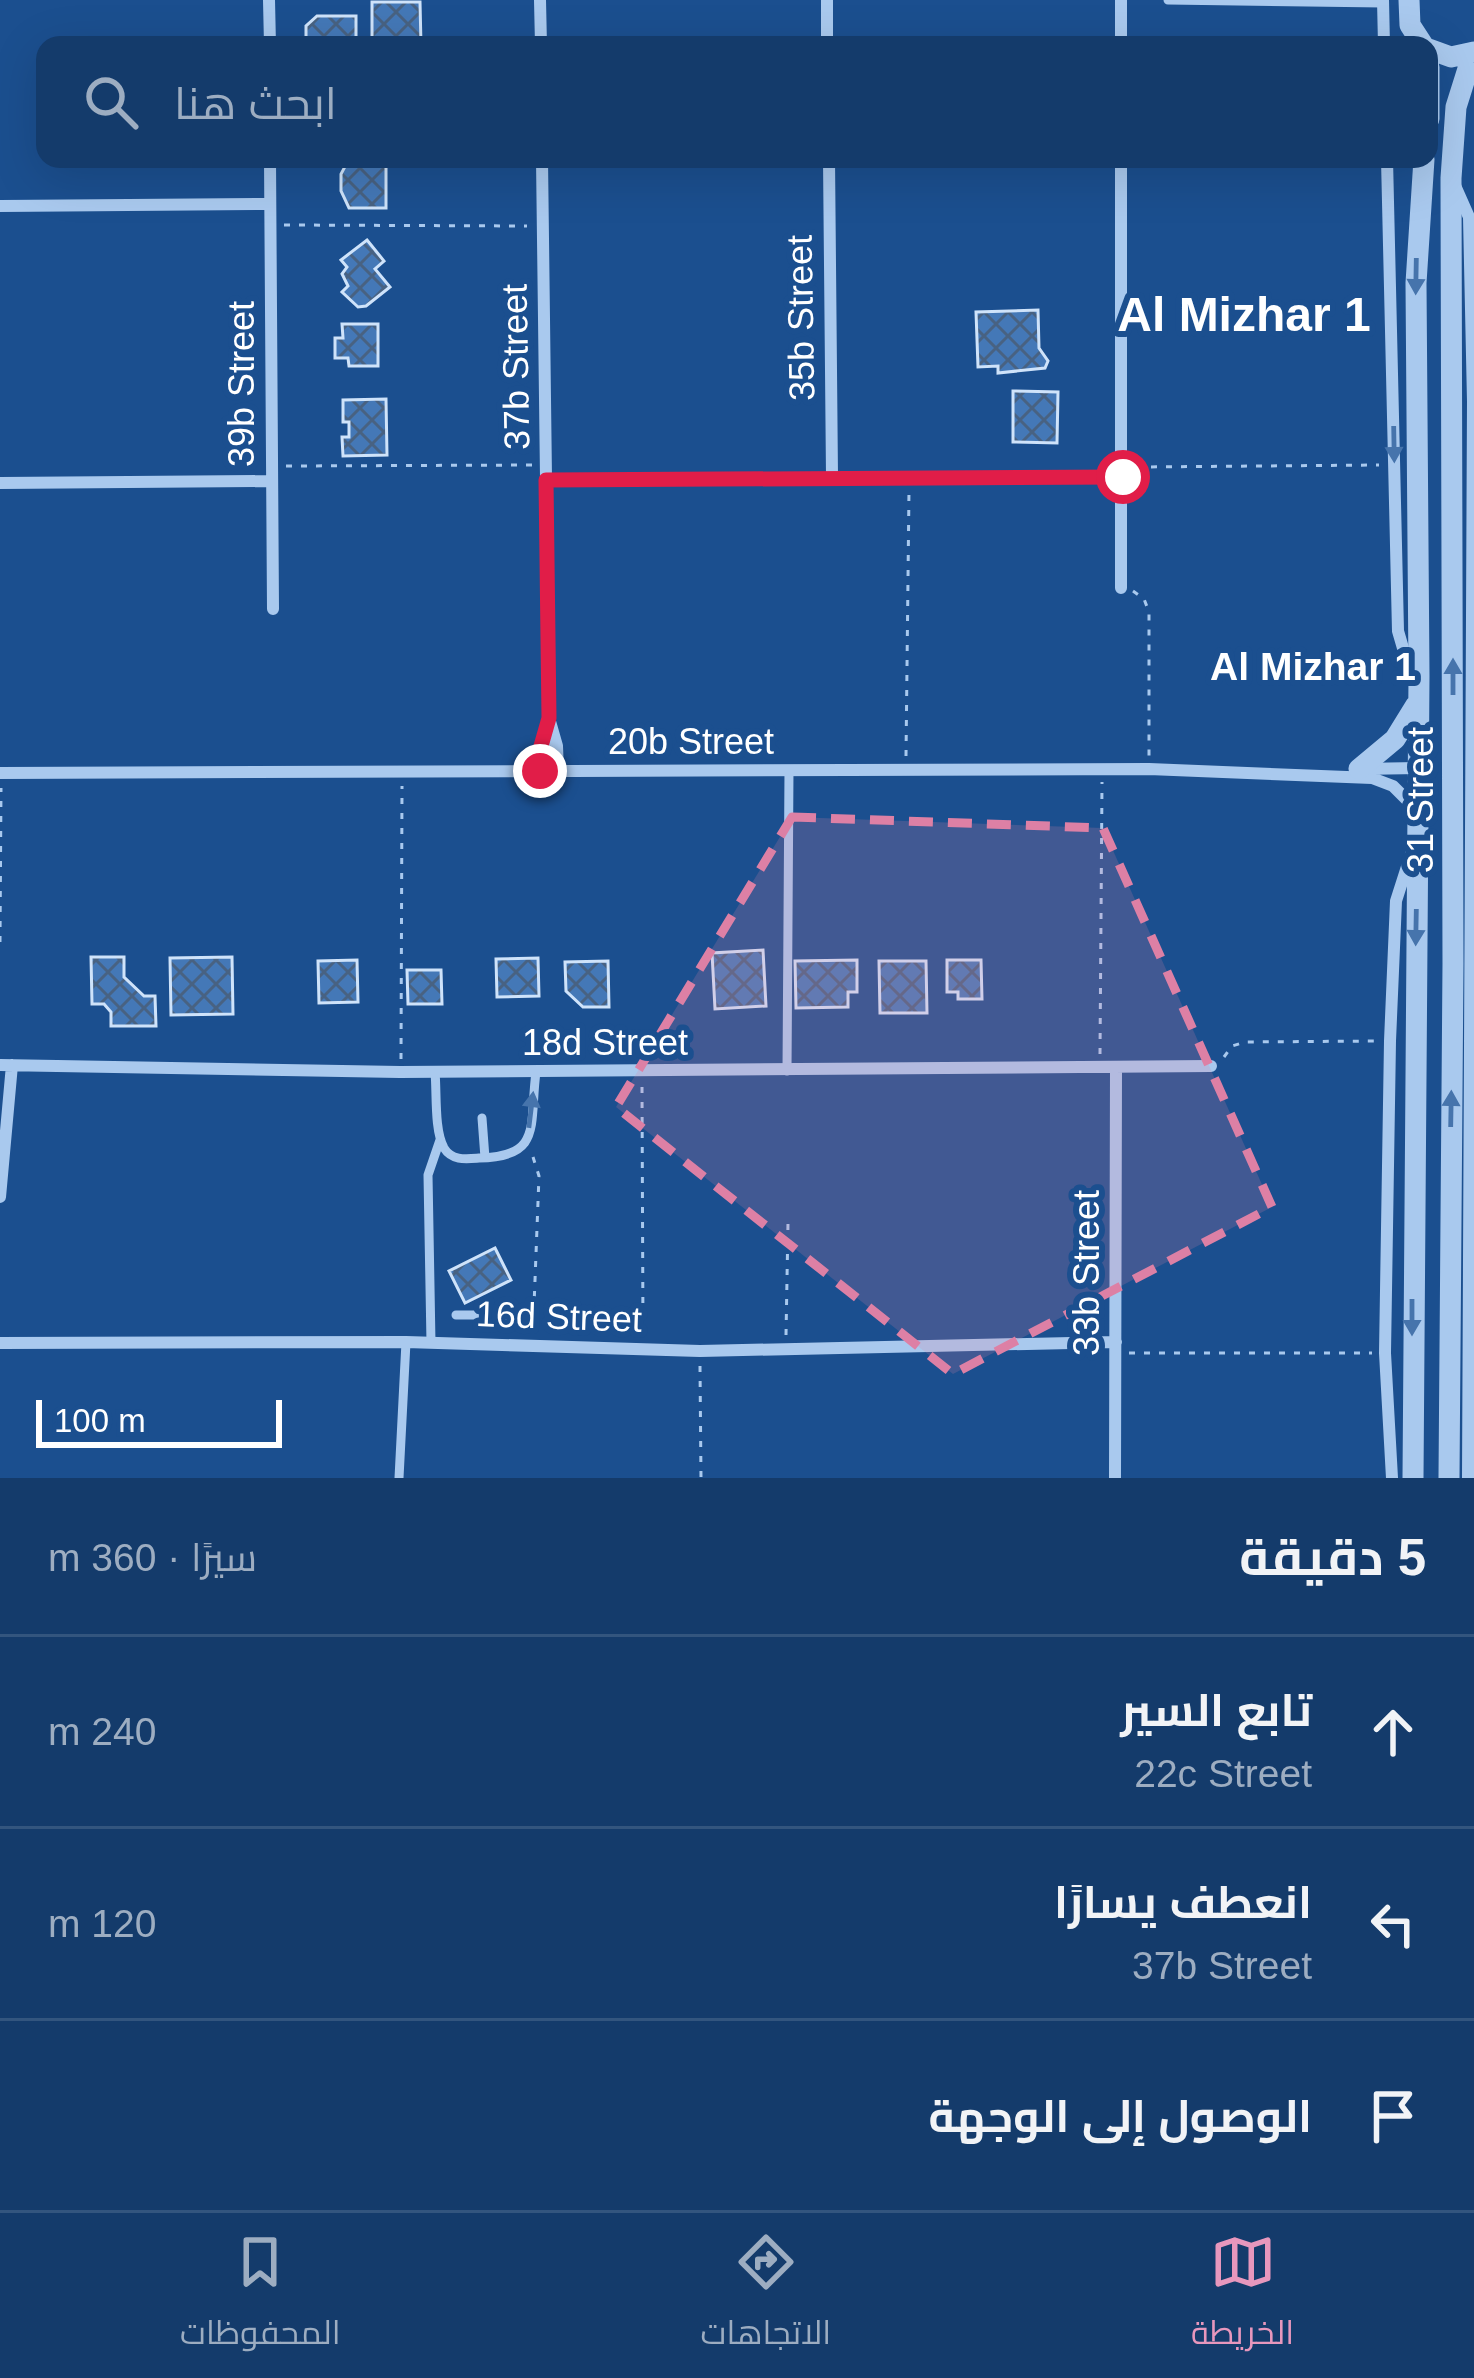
<!DOCTYPE html>
<html lang="ar">
<head>
<meta charset="utf-8">
<style>
  body { margin:0; font-family:Helvetica,Cairo,sans-serif; background:#1d4271; color:#f1f3f6; direction:rtl }
  .scale { position:absolute; left:36px; bottom:30px; width:246px; box-sizing:border-box; padding-left:12px; border:6px solid #fff; border-top:0; font-size:33px; line-height:42px; white-space:nowrap; color:#fff; -webkit-text-stroke:9px #1b4f8f; paint-order:stroke }
  .stop { position:absolute; width:36px; height:36px; margin:-27px; border:9px solid #e11d48; border-radius:50%; background:#fff }
  .stop.end { background:#e11d48; border-color:#fff; box-shadow:0 3px 12px #0008 }
  .list { margin:0; padding:0; list-style:none }
  h2 { display:flex; justify-content:space-between; align-items:center; height:156px; margin:0; padding:0 48px; font-size:51px }
  h2 small { font-size:39px; font-weight:400; color:#9dadc1 }
  .list li { display:grid; grid-template-columns:78px 1fr auto; gap:36px; align-items:center; box-sizing:border-box; height:192px; padding:0 48px; border-top:3px solid #33557e }
  .list b { display:block; font-size:45px; white-space:nowrap }
  .list p { margin:0; font-size:39px; white-space:nowrap; color:#9dadc1 }
  .list em { font-size:39px; font-style:normal; color:#9dadc1 }
  .icon { flex:none; width:66px; height:66px; fill:none; stroke:currentColor; stroke-width:2; stroke-linecap:round; stroke-linejoin:round }
  .map { position:relative; flex:none; width:1474px; height:1478px; overflow:hidden; direction:ltr }
  .search { position:absolute; background:#143b6b; box-shadow:0 12px 48px #0002; left:36px; right:36px; top:36px; height:132px; display:flex; align-items:center; gap:30px; box-sizing:border-box; padding:0 42px; border-radius:24px; color:#9dadc1; font-size:45px }
  .sheet { height:732px; background:#143b6b }
  nav { display:flex; justify-content:space-around; align-items:center; box-sizing:border-box; height:168px; border-top:3px solid #33557e; background:#143b6b; font-size:33px; color:#9dadc1 }
  nav a { display:grid; justify-items:center; gap:6px }
  nav .on { color:#e797bd }
  .map>svg:first-child { display:block }
  .building { fill:url(#building-cross-hatch); stroke:#cfe3fa; stroke-width:3 }
  .lines { fill:none; stroke-linecap:round; stroke-linejoin:round }
  .path { stroke:#a9c9ee; stroke-width:3; stroke-dasharray:6 9; stroke-linecap:butt }
  .service { stroke:#a9c9ee; stroke-width:9 }
  .minor { stroke:#a9c9ee; stroke-width:12 }
  .tertiary { stroke:#a9c9ee; stroke-width:21 }
  .oneway { fill:#4674ac }
  .route { stroke:#e11d48; stroke-width:15 }
  .marked { fill:#dd80a5; fill-opacity:0.2; stroke:#dd80a5; stroke-width:9; stroke-dasharray:24 15; stroke-linejoin:round }
  .labels { text-anchor:middle; stroke-width:12; stroke-linejoin:round; paint-order:stroke }
  .street-label { font-size:36px; fill:#fff; stroke:#1b4f8f }
  .neighbourhood-label { font-size:39px; font-weight:bold; fill:#fff; stroke:#1b4f8f }
  .district-label { font-size:48px; font-weight:bold; fill:#fff; stroke:#1b4f8f }
</style>
</head>
<body>
<div class="map">
<svg width="1474" height="1478" viewBox="0 0 1474 1478">
  <defs>
    <pattern id="building-cross-hatch" width="8" height="8" patternUnits="userSpaceOnUse" patternTransform="scale(3)"><rect width="8" height="8" fill="#4478b7"/><path d="M0 0l8 8M0 8l8-8" fill="none" stroke="#486282"/></pattern>
  </defs>
  <rect width="100%" height="100%" fill="#1b4f8f"/>
  <path class="building" d="M372,2H420L421,45H372Z
    M317,16H356V45H306V26Z
    M349,159H386V208H349L341,191V174Z
    M367,240L384,261L375,269L390,287L366,306L358,307L342,292L348,286L342,274L347,267L341,260Z
    M1038,310L1039,348L1048,361L1045,368L998,373V366L978,367L976,312Z
    M342,324H378V366H349L348,358H335V338H343Z
    M1013,391L1058,392L1057,443L1013,442Z
    M386,399L387,455L343,456L342,437H349V422H343V400Z
    M763,950L766,1006L715,1009L712,953Z
    M91,957H124V977L144,996H155L156,1026H111V1012L104,1004H92Z
    M232,957L233,1014L171,1015L170,958Z
    M538,958L539,996L497,997L496,959Z
    M357,960L358,1002L319,1003L318,961Z
    M857,960V992H848V1007L796,1008L795,961Z
    M947,960H981L982,999H958V992H947Z
    M608,961L609,1007H583L566,991L565,962Z
    M879,961H926L927,1013H880Z
    M407,970H441L442,1004H408Z
    M495,1248L511,1280L465,1303L449,1271Z"/>
  <g class="lines">
    <path class="path" d="M284,225L527,226
      M286,466L534,465
      M1136,467L1379,465
      M1133,591L1144,599L1149,612V756
      M906,756L909,490
      M0,942L1,788
      M1100,1054L1102,782
      M1224,1057L1232,1046L1245,1042L1376,1041
      M401,1059L402,786
      M642,1087L643,1335
      M533,1157L539,1176L533,1332
      M786,1335L788,1223
      M1129,1353H1372
      M700,1366L701,1478"/>
    <path class="service" d="M1168,0L1383,3
      M787,1071L789,770
      M435,1072C437,1093 434,1130 444,1148C452,1161 466,1159 479,1158C543,1157 529,1125 536,1072
      M482,1118L485,1158
      M456,1315H520
      M431,1343L428,1175L440,1140
      M399,1478L406,1342"/>
    <path class="minor" d="M269,0L270,45
      M540,0L541,45
      M827,0V45
      M1121,0V45
      M1383,0L1384,45
      M270,159L273,609
      M542,159L549,718L557,746L558,771
      M829,159L832,476
      M1387,159L1398,631L1405,655L1418,675
      M1453,181L1469,217L1473,401L1468,1478
      M0,206L270,204
      M546,480L1123,477
      M0,483L272,481
      M1121,588V159
      M1359,769L1418,768
      M540,771L549,720
      M0,773L1149,769L1372,778L1393,786L1416,809
      M0,1065L400,1072L1211,1066
      M0,1197L12,1065
      M0,1343L406,1342L700,1351L1116,1342
      M1115,1478L1116,1068
      M1392,1478L1385,1353L1390,1041L1396,901L1412,851"/>
    <path class="tertiary" d="M1409,0L1410,25L1423,45
      M1429,49L1451,57L1474,52
      M1429,67V119
      M1359,769L1395,739L1416,705
      M1413,1478L1419,676L1416,283L1424,159
      M1449,1478L1453,963L1451,178L1456,107L1473,53"/>
  </g>
  <defs><path id="oneway-solid" d="M-6-.8H1V-3.2L6.5 0L1 3.2V.8H-6Z" transform="scale(3)"/></defs>
  <g class="oneway">
    <use href="#oneway-solid" transform="translate(1416 276) rotate(91)"/>
    <use href="#oneway-solid" transform="translate(1394 444) rotate(89)"/>
    <use href="#oneway-solid" transform="translate(1453 677) rotate(-90)"/>
    <use href="#oneway-solid" transform="translate(1416 927) rotate(91)"/>
    <use href="#oneway-solid" transform="translate(1451 1109) rotate(-89)"/>
    <use href="#oneway-solid" transform="translate(531 1110) rotate(-83)"/>
    <use href="#oneway-solid" transform="translate(1412 1317) rotate(90)"/>
  </g>
  <g class="lines">
    <path class="route" d="M540,771L541,746L549,718L546,480L1123,477"/>
  </g>
  <path class="marked" d="M792,817L1103,828L1272,1207L953,1374L616,1107Z"/>
  <g class="labels">
    <g class="street-label">
      <text transform="translate(800 318) rotate(-91)" y="13">35b Street</text>
      <text transform="translate(515 367) rotate(-91)" y="13">37b Street</text>
      <text transform="translate(241 384) rotate(-90)" y="13">39b Street</text>
      <text x="691" y="754">20b Street</text>
      <text transform="translate(1420 800) rotate(-90)" y="13">31 Street</text>
      <text x="605" y="1055">18d Street</text>
      <text transform="translate(1086 1273) rotate(-90)" y="13">33b Street</text>
      <text transform="translate(559 1316) rotate(2)" y="13">16d Street</text>
    </g>
    <g class="neighbourhood-label">
      <text x="1313" y="680">Al Mizhar 1</text>
    </g>
    <g class="district-label">
      <text x="1244" y="331">Al Mizhar 1</text>
    </g>
  </g>
</svg>
<div class="scale">100 m</div>
<div class="stop" style="left:1123px;top:477px"></div>
<div class="stop end" style="left:540px;top:771px"></div>
<div class="search"><svg class="icon" aria-label="search" viewBox="0 0 24 24"><circle cx="10" cy="10" r="6"/><path d="M15 15l6 6"/></svg>ابحث هنا</div>
</div>
<section class="sheet">
<h2>5 دقيقة<small>سيرًا · 360 m</small></h2>
<ul class="list">
<li><svg class="icon" aria-label="ahead" viewBox="0 0 24 24"><path d="M12 20V5M6 11l6-6 6 6"/></svg><div><b>تابع السير</b><p>22c Street</p></div><em>240 m</em></li>
<li><svg class="icon" aria-label="left" viewBox="0 0 24 24"><path d="M17 20v-9H6M10 6l-5 5 5 5"/></svg><div><b>انعطف يسارًا</b><p>37b Street</p></div><em>120 m</em></li>
<li><svg class="icon" aria-label="arrive" viewBox="0 0 24 24"><path d="M6 21V4h12l-3 4 3 4H6"/></svg><div><b>الوصول إلى الوجهة</b></div></li>
</ul>
</section>
<nav>
<a class="on"><svg class="icon" aria-label="map" viewBox="0 0 24 24"><path d="M3 6l6-2 6 2 6-2v14l-6 2-6-2-6 2zM9 4v14M15 6v14"/></svg>الخريطة</a>
<a><svg class="icon" aria-label="directions" viewBox="0 0 24 24"><path d="M12 3l9 9-9 9-9-9zM9 14v-3h6M13 9l2 2-2 2"/></svg>الاتجاهات</a>
<a><svg class="icon" aria-label="saved" viewBox="0 0 24 24"><path d="M7 4h10v16l-5-4-5 4z"/></svg>المحفوظات</a>
</nav>
</body>
</html>
